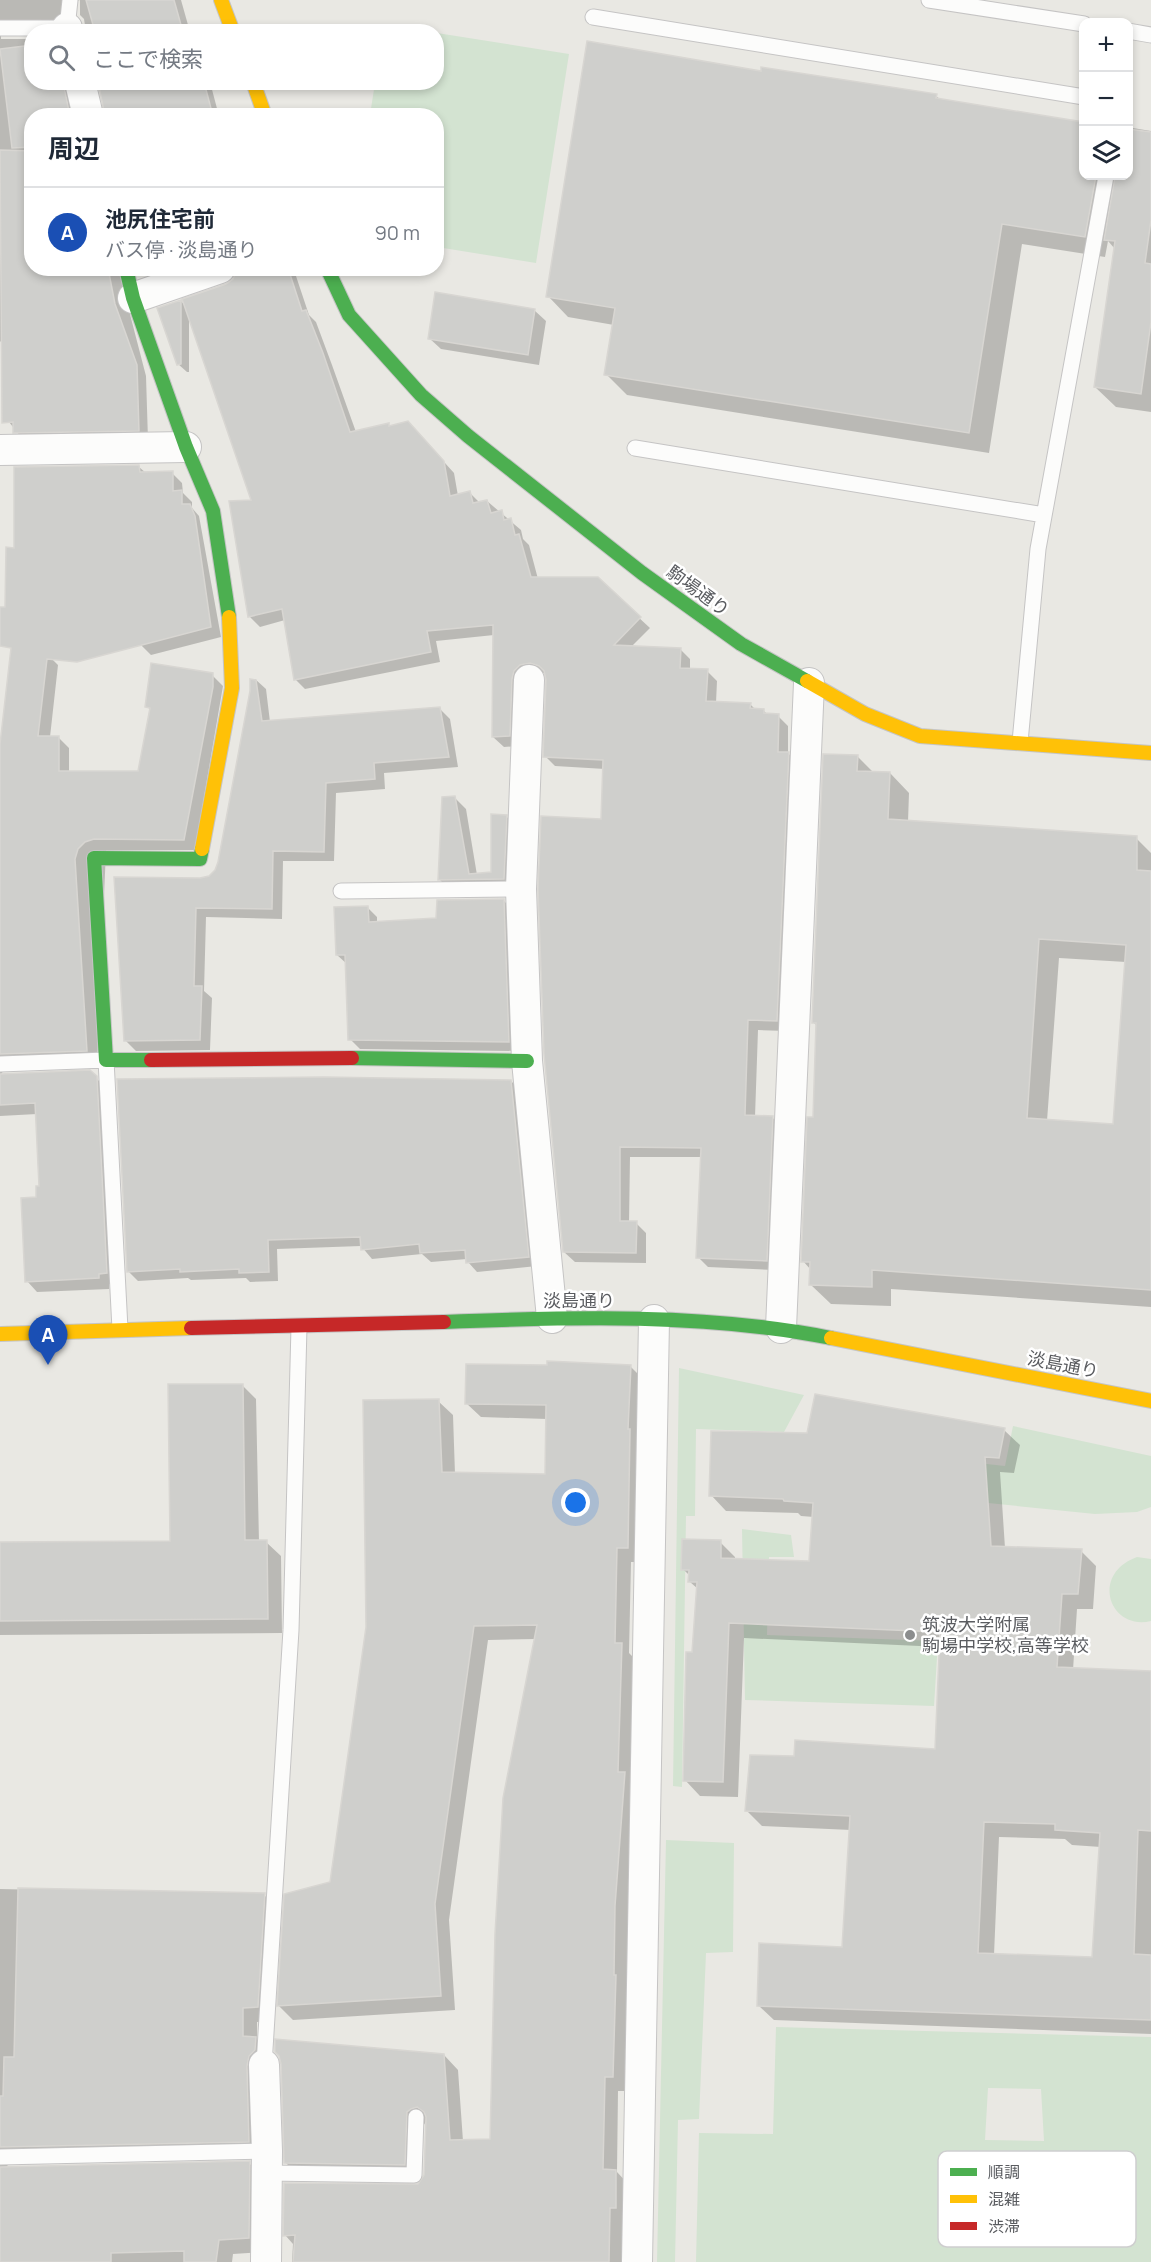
<!DOCTYPE html>
<html lang="ja">
<head>
<meta charset="utf-8">
<style>
  body { margin:0; font-family:Manrope,"Noto Sans JP",sans-serif; background:#f6f6f7; color:#1f2937 }
  .controls { position:absolute; right:18px; top:18px; display:grid; overflow:hidden; border-radius:12px; box-shadow:0 3px 9px #0003 }
  .controls button { width:54px; height:54px; display:grid; place-items:center; padding:0; border:0; border-bottom:2px solid #e0e1e3; background:#fff; color:#1f2937; font:30px sans-serif }
  .you { position:absolute; left:576px; top:1503px; width:21px; height:21px; margin:-15px; border:4px solid #fff; border-radius:50%; background:#1a73e8; box-shadow:0 0 0 9px #1a73e833 }
  .badge { display:grid; place-items:center; width:39px; height:39px; border-radius:50%; background:#ea580c; color:#fff; font-size:20px; font-weight:700 }
  .pin { position:absolute; translate:-50% -50px; filter:drop-shadow(0 2px 3px #0008) }
  .pin::after { content:''; position:absolute; top:32px; width:21px; height:18px; background:inherit; clip-path:polygon(0 0,100% 0,50% 100%) }
  .list { margin:0; padding:0; list-style:none }
  h2 { display:flex; justify-content:space-between; align-items:center; height:78px; margin:0; padding:0 24px; font-size:26px }
  h2 small { font-size:20px; font-weight:400; color:#747a83 }
  .list li { display:grid; grid-template-columns:39px 1fr auto; gap:18px; align-items:center; box-sizing:border-box; height:90px; padding:0 24px; border-top:2px solid #e0e1e3 }
  .list b { display:block; font-size:22px; white-space:nowrap }
  .list p { margin:0; font-size:20px; white-space:nowrap; color:#747a83 }
  .list em { font-size:20px; font-style:normal; color:#747a83 }
  .icon { flex:none; width:33px; height:33px; fill:none; stroke:currentColor; stroke-width:2; stroke-linecap:round; stroke-linejoin:round }
  .map { position:relative; flex:none; width:1151px; height:2262px; overflow:hidden }
  .search { position:absolute; background:#fff; box-shadow:0 3px 9px #0003; left:24px; top:24px; width:420px; height:66px; display:flex; align-items:center; gap:15px; box-sizing:border-box; padding:0 21px; border-radius:24px; color:#747a83; font-size:22px }
  .panel { position:absolute; background:#fff; box-shadow:0 3px 9px #0003; left:24px; top:108px; width:420px; height:168px; border-radius:24px }
  .map>svg:first-child { display:block }
  .green { fill:#d3e3d1; fill-rule:evenodd }
  .shadow { fill:#0003; fill-rule:evenodd }
  .building { fill:#cfcfcc; stroke:#d8d6d2; stroke-width:1.5; fill-rule:evenodd }
  .lines { fill:none; stroke-linecap:round; stroke-linejoin:round }
  .lane-casing { stroke:#c5c4c4; stroke-width:17 }
  .street-casing { stroke:#c5c4c4; stroke-width:32 }
  .fast-casing { stroke:#c5c5c5; stroke-width:16 }
  .slow-casing { stroke:#c5c5c5; stroke-width:16 }
  .jam-casing { stroke:#c5c5c5; stroke-width:16 }
  .lane { stroke:#fcfcfb; stroke-width:15 }
  .street { stroke:#fcfcfb; stroke-width:30 }
  .fast { stroke:#4caf50; stroke-width:14 }
  .slow { stroke:#ffc107; stroke-width:14 }
  .jam { stroke:#c62828; stroke-width:14 }
  .poi-dot { fill:#8c8d8e; stroke:#fff; stroke-width:2 }
  .labels { text-anchor:middle; stroke-width:5; stroke-linejoin:round; paint-order:stroke }
  .street-label { font-size:18px; fill:#5a5c60; stroke:#fff }
  .poi-label { font-size:18px; fill:#5a5c60; stroke:#fff; text-anchor:start }
  .key { fill:#fff; stroke:#cececf; stroke-width:1.5 }
  .key-label { font-size:16px; fill:#5a5c60 }
</style>
</head>
<body>
<div class="map">
<svg width="1151" height="2262" viewBox="0 0 1151 2262">
  <rect width="100%" height="100%" fill="#e9e8e3"/>
  <path class="green" d="M437,33L569,54L536,263L437,247L436,116L370,115L375,83L436,82Z
    M679,1368L804,1395L784,1432L696,1429L695,1516H686L682,1787L673,1786Z
    M1013,1426L1151,1456V1507L1137,1512L1095,1514L978,1502V1463L1005,1466Z
    M742,1529L791,1535L794,1557H769L767,1635L938,1641L934,1706L745,1700Z
    M1137,1557L1151,1559V1621C1109,1631 1090,1574 1137,1557Z
    M666,1840L734,1843L733,1952L706,1953L699,2119L678,2120L675,2262H657Z
    M776,2027L1151,2037V2262H696L699,2133L773,2134ZM988,2088L1041,2089L1044,2141L985,2140Z"/>
  <path class="shadow" d="M0,0H181L190,32H86L84,19L80,15V0L76,1L68,23L1,34V39H32V82H76L77,116H32V268H118L146,376L148,440L25,442L9,422L6,347L0,341Z
    M762,72L936,96L941,100L1084,123V176H1128L1133,128L1151,131V412L1116,407L1095,387L1115,249L1108,241L1105,257L1022,244L989,453L627,395L606,374L614,325L568,317L548,296Z
    M99,82H210L219,116H106Z
    M147,268H204L158,284L148,274Z
    M238,268H288L296,276L309,315L316,322L332,365L356,432L388,424L391,427L418,433L454,473L458,496L470,493L480,503L487,501L521,530L523,539L529,545L538,579H597L650,628L631,647L680,649L690,659V670L707,671L717,681L716,703L750,704L756,710H763L768,715L778,716L788,726V753L798,764L787,1031L758,1030L755,1117H772L782,1128L776,1270L708,1267L698,1257L702,1157H630L629,1223H636L646,1233V1263L575,1262L564,1252L603,820L605,769L555,766L545,756L546,674L541,672L519,746L504,747L493,737L494,635L436,641L440,662L305,689L295,679L285,620L260,627L250,617L253,501L189,316V372H187L178,364L181,301L187,307L227,285L235,280Z
    M534,310L546,321L539,365L441,349L429,338Z
    M139,467L146,473H172L182,483L183,493L192,502V508L199,516L221,637L151,655L141,645L16,549Z
    M47,654L58,665L50,737H58L69,748V773L140,772L151,711L147,706L212,675L223,686L195,850H106L97,1061L5,1067L1,1075L90,1072L107,1089L118,1283L109,1284V1289L37,1292L27,1281L41,1188L37,1114L0,1116V810Z
    M252,679H255L266,689L270,722L439,708L450,719L458,767L384,773L385,789L336,793L334,861H283L282,919L206,917L204,991L212,998L210,1050L136,1051L125,1040L200,879L209,877L216,871L252,692Z
    M857,756L874,773H890L909,793L908,822L1136,838L1151,853V1307L891,1289V1306L831,1304L811,1285V1270L803,1261L815,1118L818,1027L813,1022ZM1059,958L1126,962L1114,1126L1047,1121Z
    M455,798L466,809L477,875L492,874L506,816L517,828L515,890L451,891L440,880Z
    M503,900L513,910L518,1051L360,1049L350,1039L347,964L337,955L367,907L377,917V923L437,920L438,901Z
    M511,1081L520,1090L537,1266L477,1272L468,1262L467,1259L431,1262L422,1254L372,1259L361,1246L277,1249L278,1281L250,1282L246,1278L191,1280L188,1278L138,1281L128,1271Z
    M630,1366L645,1381L642,1562H631L629,1653L635,1659L627,2091H618L617,2172L630,2186L623,2262H292L293,2244L285,2235L420,2184L425,2176L427,2120L420,2131L418,2179L300,2177L286,2163L444,2055L458,2070L463,2141L491,2140L536,1639L488,1640L449,1920L455,2010L293,2020L279,2006L332,1883L438,1401L453,1415L455,1474L547,1476V1419L481,1417L466,1403Z
    M242,1385L256,1399L259,1542H266L281,1556L282,1633L0,1635V1543L172,1542Z
    M1004,1430L1020,1445L1014,1473L1000,1472L1005,1548L1081,1551L1096,1566L1093,1609H1077L1073,1670L1151,1673V2034L774,2020L758,2005L843,1948L851,1830L762,1826L747,1811L795,1758L937,1750L941,1647L744,1638L738,1797L700,1796L685,1780L698,1589L690,1582V1576L683,1569L720,1542L735,1557V1560L811,1563L814,1517L801,1516L798,1513L726,1511L711,1495L809,1435ZM999,1837L1065,1839L1072,1845L1101,1847L1094,1958L994,1955Z
    M0,1889L264,1895L279,1909L272,2021L257,2022V2040L270,2053L263,2155L9,2163L6,2168L249,2163L263,2177V2252L233,2254L232,2262H0Z"/>
  <path class="building" d="M86,0H174L183,32H95Z
    M587,41L761,71V67L937,94L936,98L1083,122V176H1096L1085,237L1002,224L969,433L604,375L615,308L546,297Z
    M32,45V82H63L70,116H32V147L12,148L0,49Z
    M98,82H204L213,116H105Z
    M1128,129L1151,132V220L1145,263L1151,264V322L1141,394L1094,387L1115,241L1104,240L1115,176H1128Z
    M0,150L32,151V268H108L115,304L137,365L139,431L13,433V422L2,423Z
    M237,268H288L302,311L306,310L323,353L350,432L389,423V426L408,421L444,461L450,496L470,491L473,503L487,500L491,513L502,510L504,520L511,518L515,535L519,534L531,577H598L641,617L614,645L681,648L680,668L708,669L706,701L751,703L750,708L764,709V713L779,714L778,752H789L777,1021L748,1020L745,1115L773,1116L767,1261L696,1258L701,1148L620,1147V1221H637L636,1253L563,1252L544,1054L538,889L541,816L601,819L603,760L543,757L546,680L544,671L539,666L530,663L520,665L514,671L512,679L510,736L492,737L493,625L427,631L431,652L294,680L282,609L248,617L229,501L251,500L182,299L226,284L233,279Z
    M435,292L535,309L528,355L428,339Z
    M181,300V364L177,365L157,308Z
    M139,465L140,472L173,471V491L182,490V504H190L195,516L211,627L77,662L47,659L38,736H59V771H138L150,708L145,707L151,663L213,673V687L184,840L94,839L85,842L78,849L75,859L87,1051L0,1054V744L11,648L0,646V607H5L6,547L14,548V467Z
    M250,679L256,680L262,721L440,707L449,757L374,763L375,779L326,783L324,852L273,851L272,909L196,908L194,986H202L200,1040L124,1041L114,877L200,878L209,876L215,870L218,862L250,691Z
    M823,754L858,755L857,771L890,772L888,819L1137,836V870L1151,871V1290L872,1270V1287L809,1285L810,1262H801L807,1117H813L816,1023H812ZM1039,939L1126,945L1113,1124L1027,1118Z
    M455,796L469,874L491,872V814L507,815L504,879L438,880L442,797Z
    M504,899L509,1042L348,1040L345,955H336L334,907L368,906L369,922L436,918L437,900Z
    M90,1070L97,1076L107,1273L99,1274V1278L25,1282L21,1198L36,1197V1186H39L35,1103L0,1105V1074Z
    M324,1077L511,1080L529,1257L466,1263L465,1250L420,1253L419,1244L361,1250L360,1237L268,1240L269,1272L239,1273V1269L180,1272V1269L127,1272L117,1079Z
    M547,1361L631,1365L628,1429H630L628,1548H617L615,1643H622L618,1772H625L615,1906L614,1975H616L613,2077H605L603,2169L616,2170V2208H610L609,2262H293L295,2235L283,2236L284,2183L418,2184L424,2175L426,2117L424,2112L417,2107L411,2109L407,2112L405,2165L284,2163L281,2064L279,2056L275,2052V2039L444,2054L450,2140L490,2139L495,1934L503,1798L537,1625L474,1626L435,1904L441,1996L277,2006L284,1894L330,1882L366,1627L363,1400L439,1399L442,1472L545,1474L546,1405L465,1404L466,1364L547,1365Z
    M168,1384H243L245,1540H267L268,1619L0,1621V1542L170,1541Z
    M815,1394L1005,1428L999,1458L985,1457L991,1546L1082,1549L1078,1594H1062L1057,1667L1151,1671V1831L1138,1830L1134,1954L1151,1955V2020L757,2006L759,1943L842,1947L850,1816L745,1811L750,1755L794,1756L795,1740L935,1749L940,1632L729,1623L723,1782L683,1781L686,1652H692L697,1582H688L689,1570H681L682,1539L721,1540V1558L809,1561L813,1503L784,1501L783,1499L709,1496L711,1431L807,1433ZM984,1822L1055,1824V1830L1100,1833L1092,1957L978,1953Z
    M18,1888L265,1893L258,2007L243,2008V2036L256,2037L255,2050L249,2056L247,2066L249,2142L0,2147V2096H3L4,2057H14Z
    M250,2161L249,2238L219,2240L216,2262H184V2251L111,2253V2262H0V2167Z"/>
  <g class="lines">
    <g class="lane-casing">
      <path id="lane" d="M929,0L1084,24
        M593,17L1084,97
        M0,28H67L70,0
        M1128,31L1151,35
        M635,448L1044,515
        M1020,742L1038,549L1106,176
        M341,891L521,889
        M0,1064L106,1060L120,1329
        M264,2065L291,1630L299,1327
        M0,2157L267,2151
        M266,2173L414,2175L416,2117"/>
    </g>
    <g class="street-casing">
      <path id="street" d="M67,28V32
        M80,82L88,116
        M133,298L220,268
        M0,450L186,447
        M529,680L521,889L527,1061L552,1318
        M781,1328L809,683
        M264,2065L267,2151L266,2262
        M637,2262L654,1320"/>
    </g>
    <g class="fast-casing">
      <path id="fast" d="M126,268L133,298L186,447L213,511L229,617
        M327,268L349,315L421,395L468,436L642,573L741,644L807,681
        M352,1058L527,1061
        M151,1060H106L94,858L200,859L202,849
        M444,1322C573,1317 705,1313 831,1338"/>
    </g>
    <g class="slow-casing">
      <path id="slow" d="M221,0L233,32
        M253,82L265,116
        M807,681L865,714L920,736L1151,753
        M202,849L232,688L229,617
        M0,1334L191,1328
        M831,1338L1151,1401"/>
    </g>
    <g class="jam-casing">
      <path id="jam" d="M151,1060L352,1058
        M191,1328L444,1322"/>
    </g>
    <use href="#lane" class="lane"/>
    <use href="#street" class="street"/>
    <use href="#fast" class="fast"/>
    <use href="#slow" class="slow"/>
    <use href="#jam" class="jam"/>
  </g>
  <circle class="poi-dot" cx="910" cy="1635" r="6"/>
  <g class="labels">
    <g class="street-label">
      <text transform="translate(698 591) rotate(36)" y="6">駒場通り</text>
      <text x="579" y="1307">淡島通り</text>
      <text transform="translate(1063 1365) rotate(11)" y="6">淡島通り</text>
    </g>
    <g class="poi-label">
      <text x="922" y="1631">筑波大学附属<tspan x="922" dy="21">駒場中学校,高等学校</tspan></text>
    </g>
  </g>
  <rect x="938" y="2151" width="198" height="96" rx="9" class="key"/>
  <rect x="950" y="2168" width="27" height="8" fill="#4caf50"/>
  <rect x="950" y="2195" width="27" height="8" fill="#ffc107"/>
  <rect x="950" y="2222" width="27" height="8" fill="#c62828"/>
  <g class="key-label">
    <text x="988" y="2178">順調</text>
    <text x="988" y="2205">混雑</text>
    <text x="988" y="2232">渋滞</text>
  </g>
</svg>
<div class="controls">
<button>+</button>
<button>−</button>
<button><svg class="icon" aria-label="layers" viewBox="0 0 24 24"><path d="M12 4l9 5-9 5-9-5zM3 14l9 5 9-5"/></svg></button>
</div>
<div class="you"></div>
<div class="pin badge" style="left:48px;top:1365px;background:#1a4fb4">A</div>
<div class="search"><svg class="icon" aria-label="search" viewBox="0 0 24 24"><circle cx="10" cy="10" r="6"/><path d="M15 15l6 6"/></svg>ここで検索</div>
<section class="panel">
<h2>周辺<small></small></h2>
<ul class="list">
<li><span class="badge" style="background:#1a4fb4">A</span><div><b>池尻住宅前</b><p>バス停 · 淡島通り</p></div><em>90 m</em></li>
</ul>
</section>
</div>
</body>
</html>
